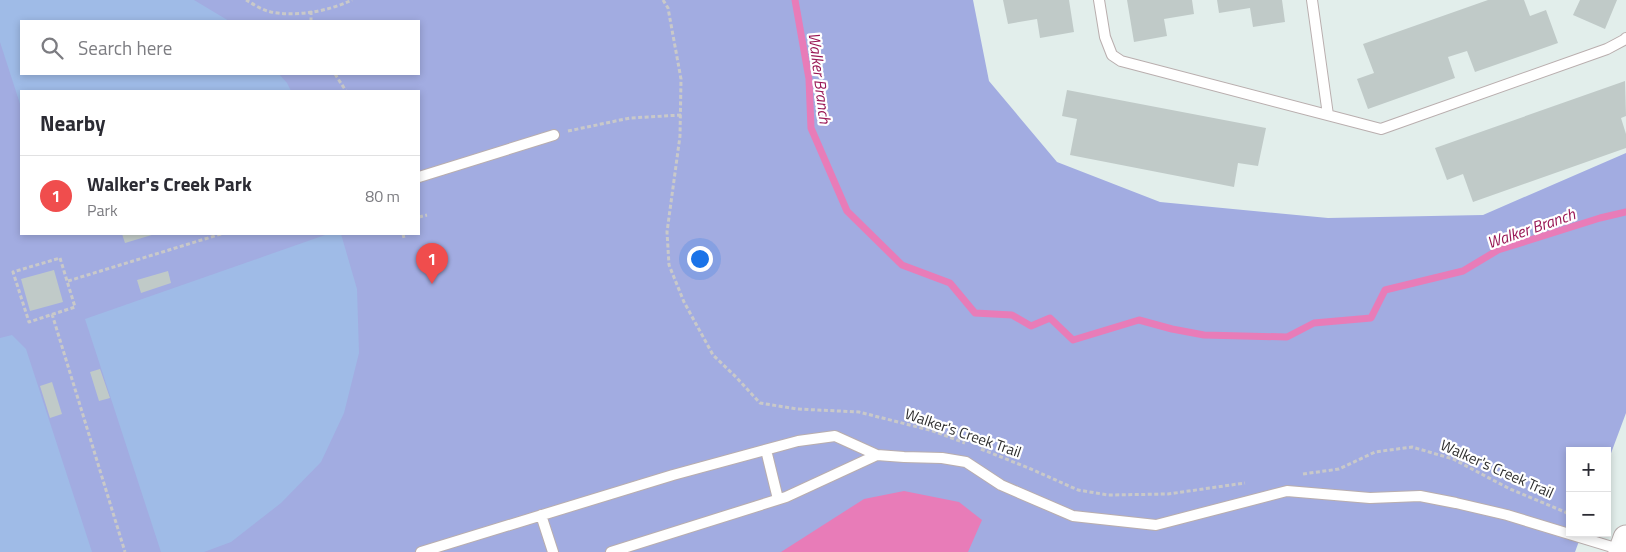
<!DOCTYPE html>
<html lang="en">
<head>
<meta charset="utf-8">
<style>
  body { margin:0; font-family:"Titillium Web",sans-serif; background:#f7f7f7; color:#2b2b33 }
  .controls { position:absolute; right:15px; bottom:15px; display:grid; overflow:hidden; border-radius:0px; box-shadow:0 2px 8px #0003 }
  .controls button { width:45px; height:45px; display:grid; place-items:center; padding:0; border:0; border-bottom:1px solid #e1e1e2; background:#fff; color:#2b2b33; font:25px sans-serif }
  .you { position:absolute; left:699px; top:258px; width:18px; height:18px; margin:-12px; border:4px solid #fff; border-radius:50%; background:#1a73e8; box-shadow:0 0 0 8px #1a73e833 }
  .badge { display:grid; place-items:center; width:32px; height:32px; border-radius:50%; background:#f04d4d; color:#fff; font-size:16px; font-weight:700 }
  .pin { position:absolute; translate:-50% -41px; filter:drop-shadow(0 1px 2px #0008) }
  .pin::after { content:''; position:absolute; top:26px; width:18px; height:15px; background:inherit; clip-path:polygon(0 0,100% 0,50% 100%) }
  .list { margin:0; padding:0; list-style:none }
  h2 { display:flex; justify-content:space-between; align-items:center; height:65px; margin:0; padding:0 20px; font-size:21px }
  h2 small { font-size:16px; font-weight:400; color:#7c7c81 }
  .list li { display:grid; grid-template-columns:32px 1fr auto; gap:15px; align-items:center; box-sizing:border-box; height:80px; padding:0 20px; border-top:1px solid #e1e1e2 }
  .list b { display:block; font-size:19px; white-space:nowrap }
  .list p { margin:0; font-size:16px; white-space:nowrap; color:#7c7c81 }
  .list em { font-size:16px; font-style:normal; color:#7c7c81 }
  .icon { flex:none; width:28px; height:28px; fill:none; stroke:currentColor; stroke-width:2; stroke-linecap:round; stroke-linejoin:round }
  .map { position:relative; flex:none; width:1626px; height:552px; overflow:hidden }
  .search { position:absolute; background:#fff; box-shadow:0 2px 8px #0003; left:20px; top:20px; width:400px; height:55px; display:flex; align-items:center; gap:12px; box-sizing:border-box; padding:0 18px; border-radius:0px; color:#7c7c81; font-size:19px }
  .panel { position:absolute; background:#fff; box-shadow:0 2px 8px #0003; left:20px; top:90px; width:400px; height:145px; border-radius:0px }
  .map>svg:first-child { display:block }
  .green { fill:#a2ace1; fill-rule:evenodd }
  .pitch { fill:#9fbbe7 }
  .water { fill:#e87cb8 }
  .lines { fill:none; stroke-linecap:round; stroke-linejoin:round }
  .stream { stroke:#e87cb8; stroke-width:7 }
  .building { fill:#c0cac8 }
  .service-casing { stroke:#b9aeae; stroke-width:12 }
  .tertiary-casing { stroke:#b9aeae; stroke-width:27 }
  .path { stroke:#c9c9c9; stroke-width:3; stroke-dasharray:4 2.5; stroke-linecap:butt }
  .service { stroke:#fff; stroke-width:10 }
  .tertiary { stroke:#fff; stroke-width:25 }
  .labels { text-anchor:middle; stroke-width:4.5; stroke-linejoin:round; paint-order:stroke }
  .street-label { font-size:15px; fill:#2e2e2e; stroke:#fff }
  .water-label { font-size:16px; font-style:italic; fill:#991654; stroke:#fff }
</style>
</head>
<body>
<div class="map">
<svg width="1626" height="552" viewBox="0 0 1626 552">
  <rect width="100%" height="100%" fill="#e2eeeb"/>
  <path class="green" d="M0,0H973L989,81L1057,162L1160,202L1328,218L1483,215L1626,153V413L1607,464V451H1570V533H1582L1575,552H0ZM21,21H419V74H21ZM21,91H419V234H21Z"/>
  <path class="pitch" d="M0,0H194L229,21H21V74H279L287,83L291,91H21V107L0,42Z
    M328,234H341L357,289L359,353L344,413L321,462L281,503L231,542L204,552H161L85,319Z
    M12,335L26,349L92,552H0V338Z"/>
  <path class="water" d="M904,491L959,502L982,520L968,552H781L864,499Z"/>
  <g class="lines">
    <path class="stream" d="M795,0L809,79L811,128L847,211L902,265L950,283L975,313L1012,315L1031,326L1050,318L1073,340L1139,320L1172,329L1204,335L1287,337L1314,323L1371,318L1385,290L1463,271L1498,250L1600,218L1626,212"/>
  </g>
  <path class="building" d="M1003,0H1069L1074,32L1040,38L1037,19L1008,24Z
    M1127,0H1192L1194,14L1164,19L1167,36L1134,42Z
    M1217,0H1282L1285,22L1253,27L1250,8L1219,13Z
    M1488,0H1524L1530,16L1546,10L1558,43L1475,72L1467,51L1448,57L1455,78L1368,109L1357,79L1374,73L1363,44Z
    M1580,0H1617L1605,29L1573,15Z
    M1625,81L1626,116L1621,118L1626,134V148L1473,202L1463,174L1447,180L1435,148Z
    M1067,90L1266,128L1258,166L1238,163L1234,187L1070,155L1077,119L1062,116Z
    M122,234H155L125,243Z
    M54,270L63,302L30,311L21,279Z
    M168,271L171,283L141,293L137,280Z
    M100,369L110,398L99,401L90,372Z
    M52,382L62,414L50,418L40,386Z"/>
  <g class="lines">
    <g class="service-casing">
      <path id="service" d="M1099,0L1105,37L1112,55L1121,61L1381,129L1607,49L1624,40L1626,38
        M1312,0L1328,115
        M419,177L554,135
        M766,450L778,499
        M541,515L553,552
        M421,552L673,475L798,441L835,436L877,455L904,457L942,458L966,462L1001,485L1073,516L1156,525L1287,491L1370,498L1420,496L1456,503L1507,515L1622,550
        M611,552L786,497L877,455"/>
    </g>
    <g class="tertiary-casing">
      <path id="tertiary" d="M1621,552L1626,538"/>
    </g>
    <path class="path" d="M246,0C253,4 262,10 271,12C297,17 329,11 352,0
      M663,0L668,8L681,79L680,136L667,232L669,265L684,302L713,355L736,377L760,403L797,409L859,412L933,431L965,443
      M311,11V21
      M335,74L346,91
      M568,131L630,118L681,115
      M419,217L427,215
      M403,234L404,238
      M60,258L75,307L29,322L13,272Z
      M68,281L221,234
      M52,314L125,552
      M981,449L1031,469L1078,490L1108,495L1168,494L1245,483
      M1303,474L1339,469L1375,452L1412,447L1453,459L1510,489L1565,512L1570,515"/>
    <use href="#service" class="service"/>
    <use href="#tertiary" class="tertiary"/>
  </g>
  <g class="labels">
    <g class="street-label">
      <text transform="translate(963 433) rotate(19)" y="5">Walker's Creek Trail</text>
      <text transform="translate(1497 469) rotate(24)" y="5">Walker's Creek Trail</text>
    </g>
    <g class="water-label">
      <text transform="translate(820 78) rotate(83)" y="6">Walker Branch</text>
      <text transform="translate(1531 228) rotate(-19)" y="6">Walker Branch</text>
    </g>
  </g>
</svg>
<div class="controls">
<button>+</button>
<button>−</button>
</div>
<div class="you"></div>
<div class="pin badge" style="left:432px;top:284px">1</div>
<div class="search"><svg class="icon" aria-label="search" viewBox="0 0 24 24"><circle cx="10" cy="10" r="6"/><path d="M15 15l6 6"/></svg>Search here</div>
<section class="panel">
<h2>Nearby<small></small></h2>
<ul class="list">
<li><span class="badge">1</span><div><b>Walker's Creek Park</b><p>Park</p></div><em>80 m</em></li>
</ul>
</section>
</div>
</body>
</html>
